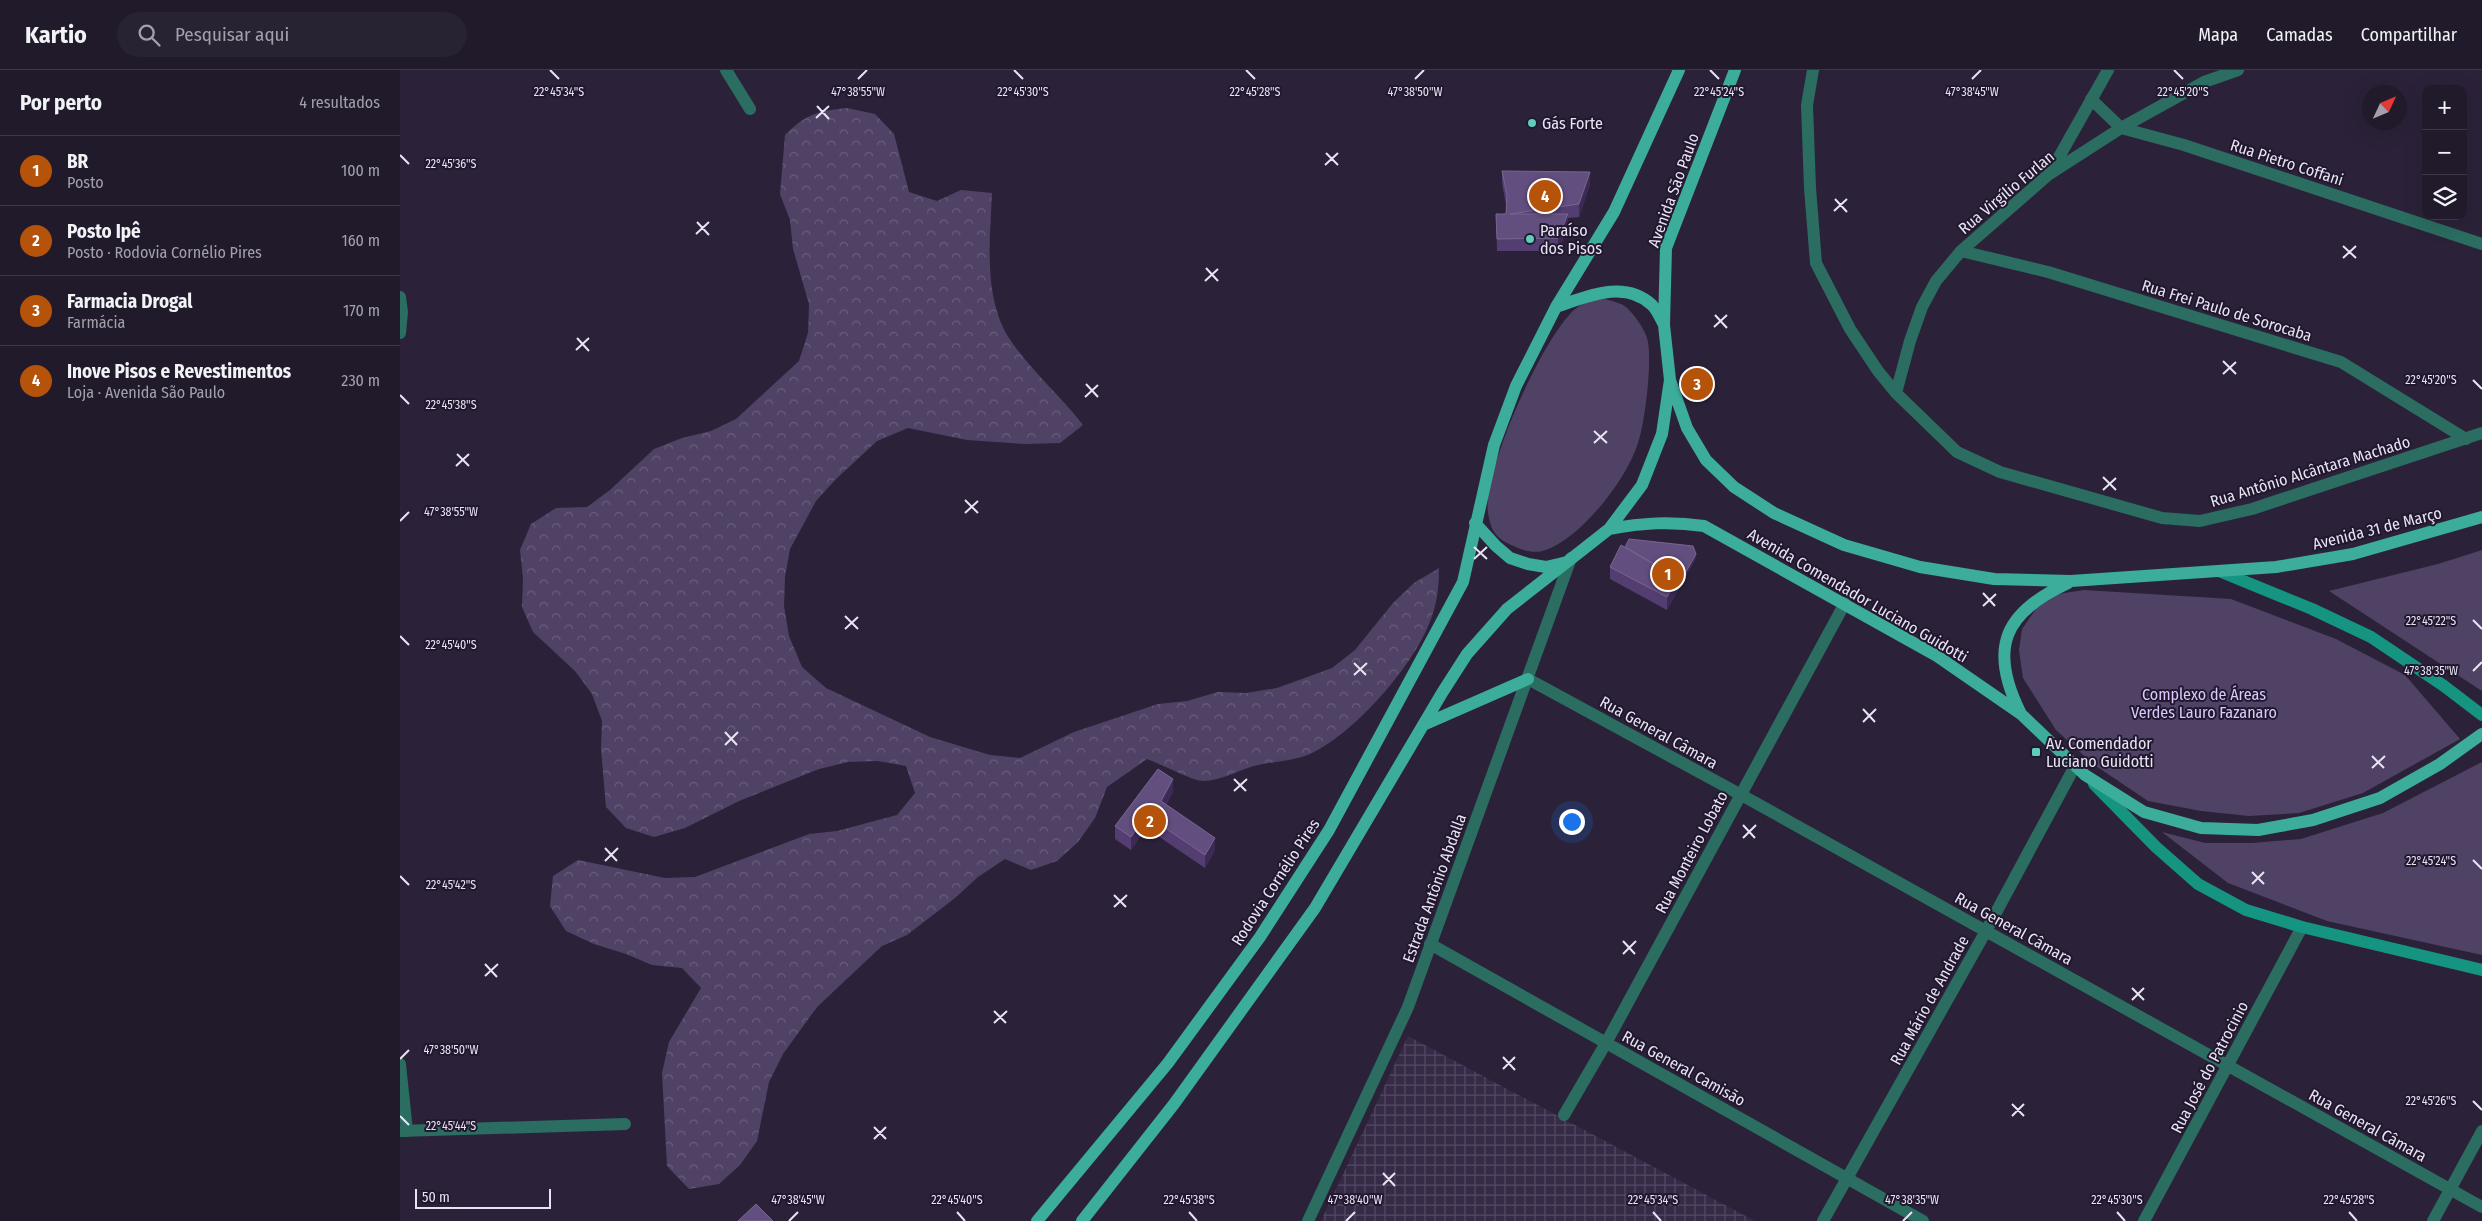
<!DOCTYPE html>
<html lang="pt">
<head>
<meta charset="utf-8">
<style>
  body { margin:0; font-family:"Fira Sans Condensed",sans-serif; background:#282333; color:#f1f3f6 }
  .controls { position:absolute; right:15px; top:15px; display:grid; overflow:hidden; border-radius:10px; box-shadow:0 5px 20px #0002 }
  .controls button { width:45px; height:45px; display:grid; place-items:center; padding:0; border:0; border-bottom:1px solid #3d3847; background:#201a2b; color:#f1f3f6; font:25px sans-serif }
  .compass { position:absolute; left:1962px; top:15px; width:45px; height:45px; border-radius:50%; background:#201a2b; box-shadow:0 5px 20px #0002; rotate:46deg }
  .scale { position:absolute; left:15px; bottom:12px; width:136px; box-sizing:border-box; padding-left:5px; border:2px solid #e9e4f3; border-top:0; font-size:14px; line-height:18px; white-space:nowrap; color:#e9e4f3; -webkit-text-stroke:4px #21182f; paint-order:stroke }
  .you { position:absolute; left:1171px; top:751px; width:18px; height:18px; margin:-12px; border:4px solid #fff; border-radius:50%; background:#1a73e8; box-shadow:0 0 0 8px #1a73e833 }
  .badge { display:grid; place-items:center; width:32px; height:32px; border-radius:50%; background:#b45309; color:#fff; font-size:16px; font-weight:700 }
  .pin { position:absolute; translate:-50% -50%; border:2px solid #fff; box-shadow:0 1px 5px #0006 }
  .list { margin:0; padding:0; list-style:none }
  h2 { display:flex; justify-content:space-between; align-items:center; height:65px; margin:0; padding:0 20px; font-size:21px }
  h2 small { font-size:16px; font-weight:400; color:#a2a1a9 }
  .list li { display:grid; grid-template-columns:32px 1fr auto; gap:15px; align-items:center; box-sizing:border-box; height:70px; padding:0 20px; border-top:1px solid #3d3847 }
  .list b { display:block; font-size:19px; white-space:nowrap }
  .list p { margin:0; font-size:16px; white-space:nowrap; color:#a2a1a9 }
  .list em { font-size:16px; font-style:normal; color:#a2a1a9 }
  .icon { flex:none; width:28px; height:28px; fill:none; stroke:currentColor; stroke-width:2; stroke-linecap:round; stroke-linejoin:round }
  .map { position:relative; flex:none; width:2082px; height:1151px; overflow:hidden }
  header { display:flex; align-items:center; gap:30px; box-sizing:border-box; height:70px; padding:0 25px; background:#201a2b; border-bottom:1px solid #3d3847 }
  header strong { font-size:24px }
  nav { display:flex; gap:28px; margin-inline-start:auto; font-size:18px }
  .search { width:350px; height:45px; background:#282333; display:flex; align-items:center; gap:12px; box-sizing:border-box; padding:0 18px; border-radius:28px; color:#a2a1a9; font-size:19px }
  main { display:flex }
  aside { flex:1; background:#201a2b }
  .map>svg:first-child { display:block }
  .industrial { fill:url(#industrial-grid) }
  .forest { fill:url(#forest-crowns) }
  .park { fill:#504265 }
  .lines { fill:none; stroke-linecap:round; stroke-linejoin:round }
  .minor { stroke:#2b6d61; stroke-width:12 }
  .tertiary { stroke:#2b6d61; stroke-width:12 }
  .secondary { stroke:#149481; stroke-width:12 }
  .primary { stroke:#3cad9a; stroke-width:12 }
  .wall { fill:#533d71 }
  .shaded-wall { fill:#3c2a55 }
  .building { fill:#634f7f; stroke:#786691 }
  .ticks { fill:none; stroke:#e9e4f3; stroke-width:2 }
  .poi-dot { fill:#5cceba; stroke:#21182f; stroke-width:2 }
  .labels { text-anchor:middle; stroke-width:4; stroke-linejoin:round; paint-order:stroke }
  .poi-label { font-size:16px; fill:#e9e4f3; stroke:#21182f; text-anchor:start }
  .street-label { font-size:16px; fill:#e9e4f3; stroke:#21182f }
  .park-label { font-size:16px; fill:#dcc8fd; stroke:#21182f }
  .ticks-label { font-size:12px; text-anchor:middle; fill:#e9e4f3; stroke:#21182f; stroke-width:4; stroke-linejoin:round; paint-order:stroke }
</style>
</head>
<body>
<header>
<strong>Kartio</strong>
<div class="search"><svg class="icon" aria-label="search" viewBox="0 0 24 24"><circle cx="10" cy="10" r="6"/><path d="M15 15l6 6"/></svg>Pesquisar aqui</div>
<nav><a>Mapa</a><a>Camadas</a><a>Compartilhar</a></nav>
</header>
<main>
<aside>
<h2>Por perto<small>4 resultados</small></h2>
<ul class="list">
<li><span class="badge">1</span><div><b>BR</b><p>Posto</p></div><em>100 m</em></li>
<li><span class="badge">2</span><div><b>Posto Ipê</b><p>Posto · Rodovia Cornélio Pires</p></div><em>160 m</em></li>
<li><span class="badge">3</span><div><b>Farmacia Drogal</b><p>Farmácia</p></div><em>170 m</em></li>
<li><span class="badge">4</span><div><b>Inove Pisos e Revestimentos</b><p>Loja · Avenida São Paulo</p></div><em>230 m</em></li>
</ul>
</aside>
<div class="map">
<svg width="2082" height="1151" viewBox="0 0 2082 1151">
  <defs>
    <pattern id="industrial-grid" width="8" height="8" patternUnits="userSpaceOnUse" patternTransform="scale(1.25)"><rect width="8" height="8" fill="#362a47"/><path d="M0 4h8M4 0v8" fill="none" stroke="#534962"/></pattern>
    <pattern id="forest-crowns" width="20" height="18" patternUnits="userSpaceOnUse" patternTransform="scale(1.25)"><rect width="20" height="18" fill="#504265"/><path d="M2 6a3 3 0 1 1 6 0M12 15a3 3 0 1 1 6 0" fill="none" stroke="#695d7c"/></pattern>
  </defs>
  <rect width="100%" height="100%" fill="#2b2239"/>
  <path class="industrial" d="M1008,966L1355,1151H921Z"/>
  <path class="forest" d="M447,38L475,44L494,64L509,122L537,131L561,120L592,123C590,169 583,227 609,268C630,300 660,325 683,355L660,373L625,374L567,370L508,358L477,371L435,410L416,431L390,479L385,507L384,536L389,566L402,597L426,618L530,667L590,685L620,688L674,662L758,634L787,631L818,622L846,623L877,618L932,598L955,580L993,533L1014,513L1039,498C1039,518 1037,535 1029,554C1012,597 956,661 914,682C896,691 877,691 858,695C840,699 822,711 803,711C793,711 759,693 747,689L707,717L695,748L678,772L657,791L631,800L605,789L578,807L555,828L507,865L482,876L417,937L383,984L369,1012L357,1071L340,1095L319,1114L289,1119L267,1096L262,1003L269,972L301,918L282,898L252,895L226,884L194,874L166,861L150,836L153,806L178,790L265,808L295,807L409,764L437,761L497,745L515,723L506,696L478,691L448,692L419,699L339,731L285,758L254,767L226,758L206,737L201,679L202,651L192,624L175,601L133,562L122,537L123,508L120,480L131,454L156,438L187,437L210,420L254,379L282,368L311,361L336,349L399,291L408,263L409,234L393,179L390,150L380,124L385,65C406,44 418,41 447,38Z"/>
  <path class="park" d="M1205,229C1211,231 1221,233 1226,237C1234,244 1244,258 1247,268C1253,288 1245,353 1238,373C1227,409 1182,467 1146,480C1135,484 1124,481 1114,476C1096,469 1091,461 1088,443C1082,402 1142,269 1174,240C1183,232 1193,230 1205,229Z
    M2082,480V621L1929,521L2038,494Z
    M1684,520L1831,529L1936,569L2005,605L2060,669L1963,723L1899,743L1849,746L1801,741L1748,731L1693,694L1656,660L1623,608L1619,580L1622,559L1638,536L1658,524Z
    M2082,692V885L1927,851L1828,813L1762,762L1805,773H1852L1901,769L1983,743Z"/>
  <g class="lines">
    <path class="minor" d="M326,0L350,39
      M1413,0L1407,35L1410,118L1416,193L1450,259L1478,301L1496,323L1557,382L1600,402L1762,448L1800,451L1852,439L2082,363
      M1691,29L1721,58L1784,75L2082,174
      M1650,103L1708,0
      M1561,181L1648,202L1941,292L2066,369
      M0,227L2,242L0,263
      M1496,323L1510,271L1522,237L1536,211L1561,181L1648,105L1721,58L1804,12L1838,0
      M1128,609L1345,727L2082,1137
      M1030,874L1523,1151
      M0,994L7,1061
      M1164,1045L1206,973L1445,533
      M0,1061L225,1054
      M1423,1151L1586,861L1675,696
      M1744,1151L1902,857
      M2033,1151L2082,1061"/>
    <path class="tertiary" d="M908,1151L1008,937L1171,488"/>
    <path class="secondary" d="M1819,501L1912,539L1971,567L2044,616L2082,645
      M1694,714L1756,777L1798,814L1846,840L1902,857L2082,900"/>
    <path class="primary" d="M1156,237C1186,227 1224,209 1252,235C1257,240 1261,249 1264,255
      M1270,310L1287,358L1306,390L1334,417L1374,443L1444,475L1520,497L1594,509L1671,511L1876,497L1953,484L2082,447
      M1075,453L1096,476L1110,488L1128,494L1146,497L1167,492L1209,459L1242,415L1262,364L1270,310L1264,255L1266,178L1335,0
      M1209,459C1242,453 1270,451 1304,456L1537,586L1621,644L1685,705L1744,742L1801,758L1858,760L1913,750L1980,728L2040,694L2082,664
      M1620,642C1588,577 1605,542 1668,513
      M1023,655L1128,609
      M637,1151L768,993L860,867L929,760L1063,512L1094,375L1116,316L1156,237L1214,142L1279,0
      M682,1151L774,1034L915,838L1042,623L1067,584L1107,539L1167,492"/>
  </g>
  <path class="wall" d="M1102,101L1190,114L1179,147L1168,148V157L1158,181H1097L1096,144H1106V135L1102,113Z
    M1296,488L1267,540L1210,509V497Z
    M773,722L766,735L815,780L805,798L746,758L731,780L715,769V756Z"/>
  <path class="shaded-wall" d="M1190,102V114L1179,147V134Z
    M1168,144V157L1158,181V168Z
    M1296,484V488L1278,520V516Z
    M1278,508V520L1267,540V527Z
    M773,709V722L761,744V731Z
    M746,745V758L731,780V767Z
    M815,768V780L805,798V785Z"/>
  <path class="building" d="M1102,101L1190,102L1179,134L1110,144H1168L1158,168L1097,169L1096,144H1106L1107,125Z
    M1229,469L1293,476L1296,484L1278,516V508L1225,477Z
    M1221,475L1278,508L1267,527L1210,497Z
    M758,699L773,709L761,731L815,768L805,785L746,745L731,767L715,756Z
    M356,1134L373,1151H338Z"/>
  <path class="ticks" d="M150,0L159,9M614,0L623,9M846,0L855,9M1310,0L1319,9M1774,0L1783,9M458,9L467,0M1015,9L1024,0M1572,9L1581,0M417,36L429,49M416,48L429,36M926,83L938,95M0,85L9,94M925,95L938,83M1435,129L1447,142M1434,141L1447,129M297,152L309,165M296,164L309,152M1943,176L1956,188M1943,188L1956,176M806,198L818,211M805,211L818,199M1315,245L1327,258M1314,257L1327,245M177,268L189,281M176,280L189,268M1823,291L1836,304M1823,304L1836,292M2073,310L2082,319M686,314L698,327M0,325L9,334M685,327L698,315M1194,361L1207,373M1194,373L1207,361M57,384L69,396M56,396L69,384M1703,407L1716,420M1703,420L1716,408M565,430L578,443M565,443L578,431M0,451L9,442M1074,477L1087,489M1074,489L1087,477M1583,523L1595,536M1583,536L1596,524M445,546L458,559M2073,550L2082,559M445,559L458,547M0,566L9,575M954,593L966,605M2073,601L2082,592M954,605L967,593M1463,639L1475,652M1463,652L1476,639M325,662L337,675M325,675L338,662M1972,686L1984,698M1972,698L1985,686M834,709L846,721M834,721L847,709M1343,755L1355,768M1343,768L1356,755M205,778L217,791M2073,790L2082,799M205,791L218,778M1852,802L1864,814M0,806L9,815M1852,814L1864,802M714,825L726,837M714,837L727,825M1223,871L1235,884M1223,884L1236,871M85,894L97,907M85,906L98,894M1732,918L1744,930M1732,930L1744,918M594,941L606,953M594,953L607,941M1103,987L1115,1000M0,989L9,980M1103,999L1115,987M2073,1031L2082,1040M1612,1034L1624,1046M0,1046L9,1055M1612,1046L1624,1034M474,1057L486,1069M474,1069L486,1057M983,1103L995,1116M983,1115L995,1103M557,1142L565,1151M789,1142L797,1151M1253,1142L1261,1151M1717,1142L1725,1151M1949,1142L1957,1151M389,1151L398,1142M946,1151L955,1142M1503,1151L1512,1142"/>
  <g class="poi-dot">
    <circle cx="1132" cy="53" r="5"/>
    <circle cx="1130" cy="169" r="5"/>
    <rect x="1631" y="677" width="10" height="10" rx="2.5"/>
  </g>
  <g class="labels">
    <g class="poi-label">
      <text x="1142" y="59">Gás Forte</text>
      <text x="1140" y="166">Paraíso<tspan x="1140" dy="18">dos Pisos</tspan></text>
      <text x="1646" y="679">Av. Comendador<tspan x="1646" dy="18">Luciano Guidotti</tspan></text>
    </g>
    <g class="street-label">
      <text transform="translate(1887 92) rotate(18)" y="6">Rua Pietro Coffani</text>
      <text transform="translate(1273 120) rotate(-70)" y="6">Avenida São Paulo</text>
      <text transform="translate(1606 122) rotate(-40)" y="6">Rua Virgílio Furlan</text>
      <text transform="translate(1827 240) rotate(17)" y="6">Rua Frei Paulo de Sorocaba</text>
      <text transform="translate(1910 401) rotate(-17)" y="6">Rua Antônio Alcântara Machado</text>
      <text transform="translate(1977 458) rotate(-14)" y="6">Avenida 31 de Março</text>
      <text transform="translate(1458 525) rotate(30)" y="6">Avenida Comendador Luciano Guidotti</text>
      <text transform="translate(1259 662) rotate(29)" y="6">Rua General Câmara</text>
      <text transform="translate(1291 782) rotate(-62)" y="6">Rua Monteiro Lobato</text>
      <text transform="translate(875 812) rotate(-57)" y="6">Rodovia Cornélio Pires</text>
      <text transform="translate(1034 818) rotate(-70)" y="6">Estrada Antônio Abdalla</text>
      <text transform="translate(1614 858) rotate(29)" y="6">Rua General Câmara</text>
      <text transform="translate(1529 930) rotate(-61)" y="6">Rua Mário de Andrade</text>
      <text transform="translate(1809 997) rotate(-62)" y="6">Rua José do Patrocinio</text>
      <text transform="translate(1284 998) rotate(29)" y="6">Rua General Camisão</text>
      <text transform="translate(1968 1055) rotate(29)" y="6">Rua General Câmara</text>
    </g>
    <g class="park-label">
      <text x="1804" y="630">Complexo de Áreas<tspan x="1804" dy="18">Verdes Lauro Fazanaro</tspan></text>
    </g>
  </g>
  <g class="ticks-label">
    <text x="458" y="26">47°38'55"W</text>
    <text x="1015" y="26">47°38'50"W</text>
    <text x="1572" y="26">47°38'45"W</text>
    <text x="159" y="26">22°45'34"S</text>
    <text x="623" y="26">22°45'30"S</text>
    <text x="855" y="26">22°45'28"S</text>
    <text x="1319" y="26">22°45'24"S</text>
    <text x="1783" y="26">22°45'20"S</text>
    <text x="51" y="98">22°45'36"S</text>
    <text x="2031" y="314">22°45'20"S</text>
    <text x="51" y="339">22°45'38"S</text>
    <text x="51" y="446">47°38'55"W</text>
    <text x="2031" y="555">22°45'22"S</text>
    <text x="51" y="579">22°45'40"S</text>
    <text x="2031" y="605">47°38'35"W</text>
    <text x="2031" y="795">22°45'24"S</text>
    <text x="51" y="819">22°45'42"S</text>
    <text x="51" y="984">47°38'50"W</text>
    <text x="2031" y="1035">22°45'26"S</text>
    <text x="51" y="1060">22°45'44"S</text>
    <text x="557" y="1134">22°45'40"S</text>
    <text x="789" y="1134">22°45'38"S</text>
    <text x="1253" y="1134">22°45'34"S</text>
    <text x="1717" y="1134">22°45'30"S</text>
    <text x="1949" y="1134">22°45'28"S</text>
    <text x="398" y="1134">47°38'45"W</text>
    <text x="955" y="1134">47°38'40"W</text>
    <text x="1512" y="1134">47°38'35"W</text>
  </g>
</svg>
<div class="controls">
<button>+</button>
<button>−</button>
<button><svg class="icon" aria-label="layers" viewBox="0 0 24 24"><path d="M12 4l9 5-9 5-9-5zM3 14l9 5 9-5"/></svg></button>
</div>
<svg class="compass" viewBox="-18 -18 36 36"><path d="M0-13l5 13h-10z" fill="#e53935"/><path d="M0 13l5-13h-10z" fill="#a2a1a9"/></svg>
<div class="scale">50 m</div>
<div class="you"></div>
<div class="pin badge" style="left:1268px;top:504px">1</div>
<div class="pin badge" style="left:750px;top:751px">2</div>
<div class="pin badge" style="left:1297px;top:314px">3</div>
<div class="pin badge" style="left:1145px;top:126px">4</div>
</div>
</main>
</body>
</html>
